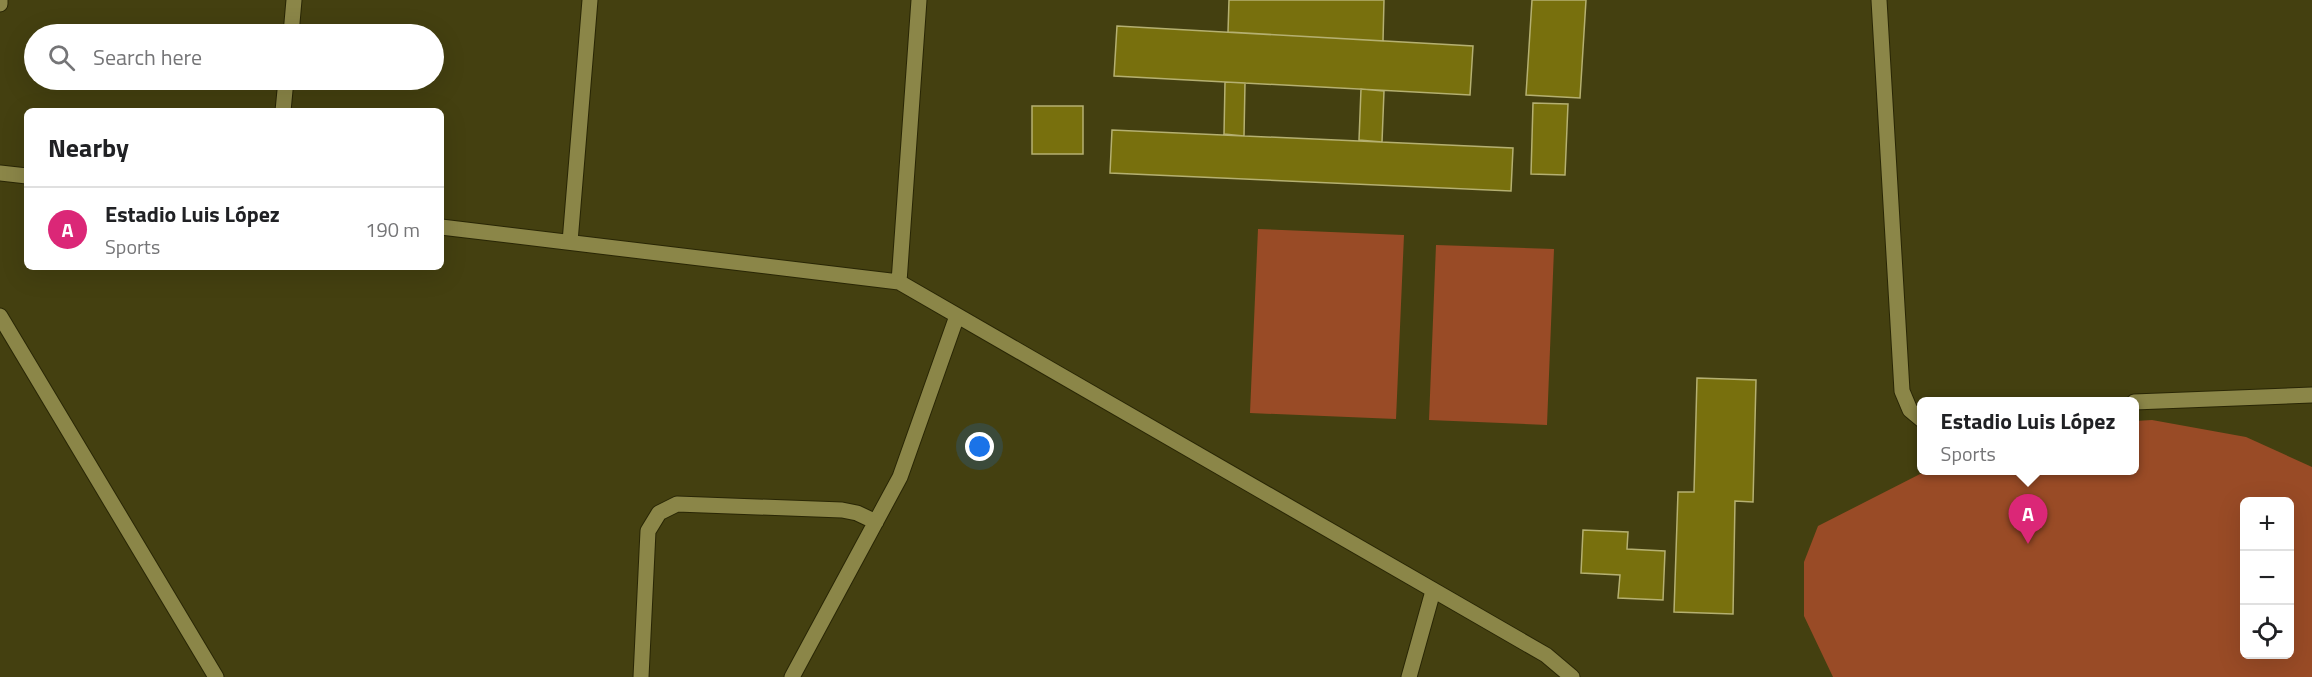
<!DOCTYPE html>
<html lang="en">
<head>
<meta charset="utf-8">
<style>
  body { margin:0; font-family:"Titillium Web",sans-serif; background:#f2f2f2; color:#202124 }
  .controls { position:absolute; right:18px; bottom:18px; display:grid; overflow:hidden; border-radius:9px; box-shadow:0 6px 24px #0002 }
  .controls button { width:54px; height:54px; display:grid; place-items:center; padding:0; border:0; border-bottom:2px solid #e0e0e0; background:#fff; color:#202124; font:30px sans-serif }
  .you { position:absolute; left:980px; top:447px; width:21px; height:21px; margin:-15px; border:4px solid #fff; border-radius:50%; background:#1a73e8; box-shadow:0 0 0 9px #1a73e833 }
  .badge { display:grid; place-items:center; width:39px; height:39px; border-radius:50%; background:#db2777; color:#fff; font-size:20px; font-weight:700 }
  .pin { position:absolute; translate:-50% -50px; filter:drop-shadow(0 2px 3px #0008) }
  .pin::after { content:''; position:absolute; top:32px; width:21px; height:18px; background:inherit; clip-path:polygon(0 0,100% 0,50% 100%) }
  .popup { position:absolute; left:1917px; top:397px; width:222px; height:78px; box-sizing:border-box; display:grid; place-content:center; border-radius:9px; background:#fff; filter:drop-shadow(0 2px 4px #0005); font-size:20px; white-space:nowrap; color:#757577 }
  .popup b { font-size:22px; color:#202124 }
  .popup::after { content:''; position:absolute; left:50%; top:100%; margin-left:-12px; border:12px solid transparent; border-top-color:#fff }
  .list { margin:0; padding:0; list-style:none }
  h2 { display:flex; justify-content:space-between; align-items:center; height:78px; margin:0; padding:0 24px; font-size:26px }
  h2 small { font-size:20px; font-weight:400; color:#757577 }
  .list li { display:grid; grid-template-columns:39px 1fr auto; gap:18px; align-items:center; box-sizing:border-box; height:84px; padding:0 24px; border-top:2px solid #e0e0e0 }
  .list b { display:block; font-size:22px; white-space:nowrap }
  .list p { margin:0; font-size:20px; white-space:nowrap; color:#757577 }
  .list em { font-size:20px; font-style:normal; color:#757577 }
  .icon { flex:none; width:33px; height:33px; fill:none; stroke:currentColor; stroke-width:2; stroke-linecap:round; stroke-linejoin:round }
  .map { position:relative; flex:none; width:2312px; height:677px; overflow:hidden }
  .search { position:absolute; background:#fff; box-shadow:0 6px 24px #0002; left:24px; top:24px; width:420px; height:66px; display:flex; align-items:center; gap:15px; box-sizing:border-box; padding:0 21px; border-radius:33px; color:#757577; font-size:22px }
  .panel { position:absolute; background:#fff; box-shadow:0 6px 24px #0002; left:24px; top:108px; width:420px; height:162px; border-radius:9px }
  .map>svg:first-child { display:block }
  .green { fill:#994b26; fill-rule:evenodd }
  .building { fill:#78700d; stroke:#b5b071; stroke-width:1.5 }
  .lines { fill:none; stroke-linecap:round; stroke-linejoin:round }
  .minor-casing { stroke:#292605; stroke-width:17 }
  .minor { stroke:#8b8648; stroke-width:15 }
</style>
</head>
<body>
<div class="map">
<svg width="2312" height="677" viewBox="0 0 2312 677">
  <rect width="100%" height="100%" fill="#444010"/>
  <path class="green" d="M1258,229L1404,235L1396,419L1250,413Z
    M1436,245L1554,249L1547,425L1429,420Z
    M2152,420L2246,437L2312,467V677H1833L1804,616V562L1818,526L1926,471L2134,470L2135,421ZM2244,502H2290V654H2244Z"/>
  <path class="building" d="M1229,0H1384L1383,41L1228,32Z
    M1532,0H1586L1580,98L1526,95Z
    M1117,26L1473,46L1470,95L1114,76Z
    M1225,82L1245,83L1244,136L1224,134Z
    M1361,89L1384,91L1382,142L1359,140Z
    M1533,103L1568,104L1565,175L1531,174Z
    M1032,106H1083V154H1032Z
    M1112,130L1513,148L1511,191L1110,173Z
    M1697,378L1756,380L1753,502L1735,501L1733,614L1674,612L1678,492H1694Z
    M1583,530L1628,532L1627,549L1665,551L1663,600L1618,598L1620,575L1581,573Z"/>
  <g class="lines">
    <g class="minor-casing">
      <path id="minor" d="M1879,0L1902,391L1910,410L1922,420
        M0,4V0
        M291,34L294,0
        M283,111L286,80
        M0,173L27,176
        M441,227L899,282L1546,655L1572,677
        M570,242L590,0
        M899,282L919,0
        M0,316L216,677
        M2134,402L2312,395
        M641,677L648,531L659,513L677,504L842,510L857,513L876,522
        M792,677L900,477L957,316
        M1409,677L1433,591"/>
    </g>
    <use href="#minor" class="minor"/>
  </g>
</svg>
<div class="controls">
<button>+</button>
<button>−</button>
<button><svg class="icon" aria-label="locate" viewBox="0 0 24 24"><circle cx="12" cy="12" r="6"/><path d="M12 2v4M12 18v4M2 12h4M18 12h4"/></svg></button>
</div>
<div class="you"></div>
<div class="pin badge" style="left:2028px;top:544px">A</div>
<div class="popup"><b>Estadio Luis López</b>Sports</div>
<div class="search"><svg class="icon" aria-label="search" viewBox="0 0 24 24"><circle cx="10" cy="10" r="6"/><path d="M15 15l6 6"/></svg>Search here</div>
<section class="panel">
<h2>Nearby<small></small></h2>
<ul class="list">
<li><span class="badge">A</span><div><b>Estadio Luis López</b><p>Sports</p></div><em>190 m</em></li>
</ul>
</section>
</div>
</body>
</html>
